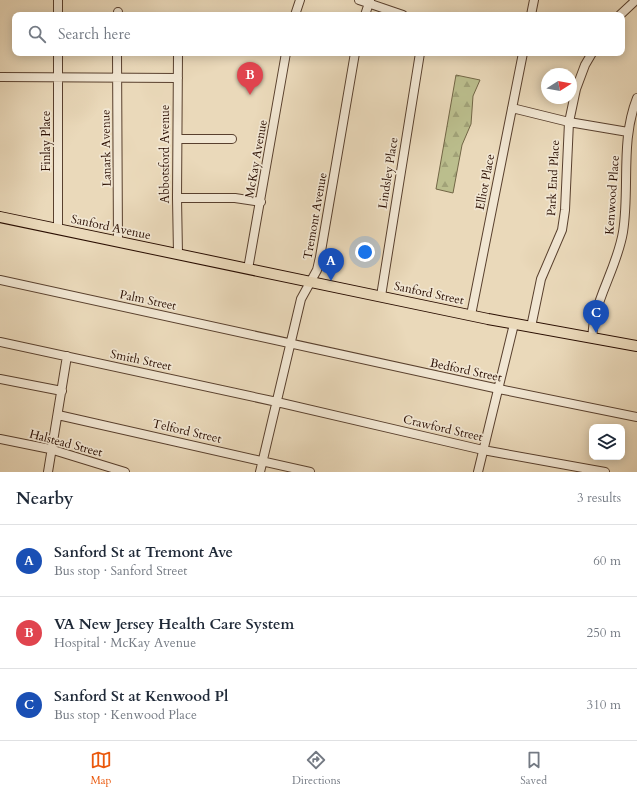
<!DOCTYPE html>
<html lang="en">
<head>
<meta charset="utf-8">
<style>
  body { margin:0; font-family:Cardo,serif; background:#f6f6f7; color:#1f2937 }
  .controls { position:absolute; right:12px; bottom:12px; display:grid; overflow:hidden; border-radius:8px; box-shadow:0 2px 10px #0003 }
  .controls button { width:36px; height:36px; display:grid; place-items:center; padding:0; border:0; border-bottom:1px solid #e0e1e3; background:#fff; color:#1f2937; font:20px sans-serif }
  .compass { position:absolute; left:541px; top:68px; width:36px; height:36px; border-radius:50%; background:#fff; box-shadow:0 2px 10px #0003; rotate:79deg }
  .you { position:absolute; left:365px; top:252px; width:14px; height:14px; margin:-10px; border:3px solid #fff; border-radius:50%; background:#1a73e8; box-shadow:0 0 0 6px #1a73e833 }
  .badge { display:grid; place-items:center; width:26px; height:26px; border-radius:50%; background:#ea580c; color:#fff; font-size:13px; font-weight:700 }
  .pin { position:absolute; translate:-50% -33px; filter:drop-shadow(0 1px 2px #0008) }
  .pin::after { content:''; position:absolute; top:21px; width:14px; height:12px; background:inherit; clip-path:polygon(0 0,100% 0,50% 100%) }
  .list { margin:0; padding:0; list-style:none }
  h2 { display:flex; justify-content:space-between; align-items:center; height:52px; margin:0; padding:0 16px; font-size:17px }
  h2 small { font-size:13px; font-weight:400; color:#747a83 }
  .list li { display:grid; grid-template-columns:26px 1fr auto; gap:12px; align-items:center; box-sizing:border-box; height:72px; padding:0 16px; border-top:1px solid #e0e1e3 }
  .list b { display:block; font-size:15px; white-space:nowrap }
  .list p { margin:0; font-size:13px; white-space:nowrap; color:#747a83 }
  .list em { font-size:13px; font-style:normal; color:#747a83 }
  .icon { flex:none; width:22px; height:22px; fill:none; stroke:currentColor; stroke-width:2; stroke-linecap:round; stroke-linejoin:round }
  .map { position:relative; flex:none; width:637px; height:472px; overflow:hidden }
  .search { position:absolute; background:#fff; box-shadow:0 2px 10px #0003; left:12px; right:12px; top:12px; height:44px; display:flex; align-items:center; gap:10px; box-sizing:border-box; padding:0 14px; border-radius:8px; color:#747a83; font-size:15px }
  .sheet { height:268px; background:#fff }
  nav { display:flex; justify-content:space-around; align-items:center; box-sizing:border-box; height:56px; border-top:1px solid #e0e1e3; background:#fff; font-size:11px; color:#747a83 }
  nav a { display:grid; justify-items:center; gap:2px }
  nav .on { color:#ea580c }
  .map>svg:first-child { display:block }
  .forest { fill:url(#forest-firs); stroke:#726646 }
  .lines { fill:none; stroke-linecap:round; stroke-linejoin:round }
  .minor-casing { stroke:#59402e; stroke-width:10 }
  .major-casing { stroke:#290d00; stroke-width:12 }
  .minor { stroke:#f1e6d2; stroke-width:8 }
  .major { stroke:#ead9ba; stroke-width:10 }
  .labels { text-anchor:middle; stroke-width:3.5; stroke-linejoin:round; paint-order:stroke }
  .street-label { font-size:12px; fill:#290d00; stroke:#f1e6d2 }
</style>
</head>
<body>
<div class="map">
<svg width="637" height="472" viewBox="0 0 637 472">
  <defs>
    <pattern id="forest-firs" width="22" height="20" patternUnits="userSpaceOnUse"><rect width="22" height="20" fill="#bbbe8d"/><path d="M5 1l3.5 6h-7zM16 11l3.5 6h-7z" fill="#a1a278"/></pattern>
  </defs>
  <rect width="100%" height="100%" fill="#ead9ba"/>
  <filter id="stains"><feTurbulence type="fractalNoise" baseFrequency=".005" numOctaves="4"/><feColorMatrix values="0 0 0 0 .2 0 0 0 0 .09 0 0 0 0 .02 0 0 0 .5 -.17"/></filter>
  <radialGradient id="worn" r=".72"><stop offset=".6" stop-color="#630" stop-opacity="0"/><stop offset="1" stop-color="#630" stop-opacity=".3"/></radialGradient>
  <path class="forest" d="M456,75L480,80L473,96L471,124L462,145L453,193L436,189Z"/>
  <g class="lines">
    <g class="minor-casing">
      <path id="minor" d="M359,0L403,15
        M58,15V0
        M118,15V12
        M295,15L300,0
        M365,15L370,0
        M531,15L534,0
        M620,15L636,0
        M58,53V229
        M117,53L118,242
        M178,53L177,198L178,254
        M0,77L178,78
        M512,108L569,122L628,132
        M178,139H232
        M177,198H235L261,202
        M248,269L286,53
        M0,280L499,389L637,417
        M381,296L420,53
        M471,315L523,53
        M531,327L541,279L562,230L565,210L569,122L576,89L585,65L592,53
        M592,338C593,331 593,323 595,316C602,288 618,262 623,232C630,188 620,141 637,98
        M0,342L277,402L483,450L605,472
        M0,379L62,391
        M58,415L310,472
        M0,439L50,449L125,472
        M48,472L67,356
        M260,472L301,299L317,270L320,257L355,53
        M478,472L514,324"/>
    </g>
    <g class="major-casing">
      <path id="major" d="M0,217L488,319L637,346"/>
    </g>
    <use href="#minor" class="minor"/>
    <use href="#major" class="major"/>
  </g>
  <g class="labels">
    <g class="street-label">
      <text transform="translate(46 141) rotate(-90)" y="4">Finlay Place</text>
      <text transform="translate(106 148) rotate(-91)" y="4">Lanark Avenue</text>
      <text transform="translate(165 154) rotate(-90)" y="4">Abbotsford Avenue</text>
      <text transform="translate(256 159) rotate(-80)" y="4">McKay Avenue</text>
      <text transform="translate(388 173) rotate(-81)" y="4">Lindsley Place</text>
      <text transform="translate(553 178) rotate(-87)" y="4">Park End Place</text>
      <text transform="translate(485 182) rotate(-79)" y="4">Elliot Place</text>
      <text transform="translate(612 195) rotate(-86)" y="4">Kenwood Place</text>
      <text transform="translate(315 216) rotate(-80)" y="4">Tremont Avenue</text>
      <text transform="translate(111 227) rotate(12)" y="4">Sanford Avenue</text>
      <text transform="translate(429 293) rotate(12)" y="4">Sanford Street</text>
      <text transform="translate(148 300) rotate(12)" y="4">Palm Street</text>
      <text transform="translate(141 360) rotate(12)" y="4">Smith Street</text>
      <text transform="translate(466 370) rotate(12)" y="4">Bedford Street</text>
      <text transform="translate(443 428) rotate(13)" y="4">Crawford Street</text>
      <text transform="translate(187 431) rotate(13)" y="4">Telford Street</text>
      <text transform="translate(66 443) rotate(15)" y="4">Halstead Street</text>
    </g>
  </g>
  <rect width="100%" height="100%" filter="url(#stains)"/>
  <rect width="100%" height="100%" fill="url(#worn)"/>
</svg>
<div class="controls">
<button><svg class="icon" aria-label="layers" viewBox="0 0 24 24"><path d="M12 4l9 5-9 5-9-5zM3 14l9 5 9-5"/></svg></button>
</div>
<svg class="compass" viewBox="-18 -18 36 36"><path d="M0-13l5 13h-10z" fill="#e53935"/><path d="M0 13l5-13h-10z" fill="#747a83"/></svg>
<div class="you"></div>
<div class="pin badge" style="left:331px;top:281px;background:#1a4fb4">A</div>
<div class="pin badge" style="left:250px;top:95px;background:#e0444e">B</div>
<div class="pin badge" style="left:596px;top:333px;background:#1a4fb4">C</div>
<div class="search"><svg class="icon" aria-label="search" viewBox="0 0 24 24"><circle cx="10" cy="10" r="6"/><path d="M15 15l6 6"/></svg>Search here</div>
</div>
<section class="sheet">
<h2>Nearby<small>3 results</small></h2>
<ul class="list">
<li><span class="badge" style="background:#1a4fb4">A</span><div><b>Sanford St at Tremont Ave</b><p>Bus stop · Sanford Street</p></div><em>60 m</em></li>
<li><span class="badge" style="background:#e0444e">B</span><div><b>VA New Jersey Health Care System</b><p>Hospital · McKay Avenue</p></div><em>250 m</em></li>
<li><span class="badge" style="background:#1a4fb4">C</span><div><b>Sanford St at Kenwood Pl</b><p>Bus stop · Kenwood Place</p></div><em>310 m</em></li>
</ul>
</section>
<nav>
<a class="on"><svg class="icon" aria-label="map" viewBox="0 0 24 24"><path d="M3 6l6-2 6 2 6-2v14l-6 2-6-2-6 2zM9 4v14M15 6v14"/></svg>Map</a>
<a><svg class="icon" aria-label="directions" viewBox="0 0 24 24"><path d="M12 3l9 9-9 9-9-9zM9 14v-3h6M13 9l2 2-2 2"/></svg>Directions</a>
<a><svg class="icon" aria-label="saved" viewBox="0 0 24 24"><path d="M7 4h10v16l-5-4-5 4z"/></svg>Saved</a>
</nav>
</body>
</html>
